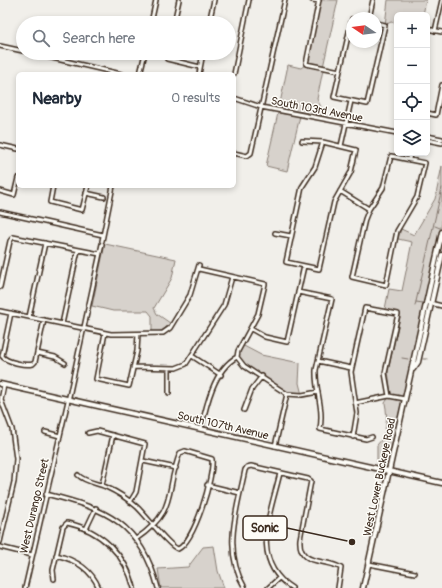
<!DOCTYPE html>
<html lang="en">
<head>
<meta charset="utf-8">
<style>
  body { margin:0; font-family:Pangolin,sans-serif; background:#f6f6f7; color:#1f2937 }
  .controls { position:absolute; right:12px; top:12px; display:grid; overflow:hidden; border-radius:6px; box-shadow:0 2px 6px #0003 }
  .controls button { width:36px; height:36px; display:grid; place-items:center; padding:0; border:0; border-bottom:1px solid #e0e1e3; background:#fff; color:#1f2937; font:20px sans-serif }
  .compass { position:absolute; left:346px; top:12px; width:36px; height:36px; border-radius:50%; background:#fff; box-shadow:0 2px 6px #0003; rotate:283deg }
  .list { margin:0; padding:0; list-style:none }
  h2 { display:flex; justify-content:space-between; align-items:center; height:52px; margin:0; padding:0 16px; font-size:17px }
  h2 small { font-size:13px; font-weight:400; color:#747a83 }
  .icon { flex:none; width:22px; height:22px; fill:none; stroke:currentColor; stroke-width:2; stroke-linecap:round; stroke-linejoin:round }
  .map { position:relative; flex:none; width:442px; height:588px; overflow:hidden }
  .search { position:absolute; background:#fff; box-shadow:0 2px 6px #0003; left:16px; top:16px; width:220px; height:44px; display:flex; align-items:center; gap:10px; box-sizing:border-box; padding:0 14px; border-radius:22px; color:#747a83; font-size:15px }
  .panel { position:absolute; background:#fff; box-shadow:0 2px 6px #0003; left:16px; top:72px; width:220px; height:116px; border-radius:6px }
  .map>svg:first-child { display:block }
  .green { fill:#d7d2cc; stroke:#897e75 }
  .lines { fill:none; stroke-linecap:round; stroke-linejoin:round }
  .stream { stroke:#80746b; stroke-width:1 }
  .minor-casing { stroke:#3b2a1e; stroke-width:6 }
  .major-casing { stroke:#3b2a1e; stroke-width:7 }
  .minor { stroke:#fdfcf7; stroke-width:3 }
  .major { stroke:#fdfcf7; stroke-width:4 }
  .labels { text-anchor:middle; stroke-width:3; stroke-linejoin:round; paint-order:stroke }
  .street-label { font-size:11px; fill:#3b2a1e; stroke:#fdfcf7 }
  .leader { fill:none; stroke:#3b2a1e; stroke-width:1.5 }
  .callout-dot { fill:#3b2a1e; stroke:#fdfcf7; stroke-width:1.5 }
  .callout { fill:#fdfcf7; stroke:#3b2a1e; stroke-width:1.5 }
  .callout-label { font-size:12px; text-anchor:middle; font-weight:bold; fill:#3b2a1e }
</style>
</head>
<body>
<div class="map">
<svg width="442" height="588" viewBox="0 0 442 588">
  <rect width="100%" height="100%" fill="#f1efea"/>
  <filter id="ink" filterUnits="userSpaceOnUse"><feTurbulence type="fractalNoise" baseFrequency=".025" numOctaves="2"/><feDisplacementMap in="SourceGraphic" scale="8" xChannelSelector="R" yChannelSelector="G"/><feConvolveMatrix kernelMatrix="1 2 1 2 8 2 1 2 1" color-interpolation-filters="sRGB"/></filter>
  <g filter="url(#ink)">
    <path class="green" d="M319,0H338L323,67L306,64Z
      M388,0H426L423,15H397V23L391,22L385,25Z
      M288,65L301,68L305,65L323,70L317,99L324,113V116L279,108Z
      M278,113L300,116L287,171L266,166Z
      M442,166V223L388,463L384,466L377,462V445C387,436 388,416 385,403L391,394L388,371L400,317L398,313L385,309L389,289L402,291L412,242L398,239L401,229L414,235L435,199Z
      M105,244L176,259L172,278L154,308L157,314L170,323C165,329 160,333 152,332V316L148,311H113L92,306Z
      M242,345L261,355L300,363L299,383L302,395L287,394L244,366L237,358Z
      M214,546L218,571L224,588H161L158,569L188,567L203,547Z"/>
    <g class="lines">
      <path class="stream" d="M435,226L440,228
        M416,302L423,303
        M415,306L442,188
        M402,358L408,359
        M423,359H427"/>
      <g class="minor-casing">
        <path id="minor" d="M312,0L319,1
          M319,0L306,64L340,71
          M369,18L373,0
          M352,19L334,97L367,104L385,25L376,23
          M151,23L156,0
          M174,23L179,0
          M209,23L214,0
          M427,29L442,32
          M435,31L442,0
          M0,46L23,51
          M31,53L121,74
          M168,53L167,59L200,67
          M140,74L145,53
          M199,74L203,53
          M234,74L249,0
          M234,98L261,107L397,133
          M427,113L436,115L442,85
          M427,136L442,139
          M427,140L442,143
          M302,141L323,142L356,150L351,172L334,202L319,269L286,262L302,187L315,167L323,142
          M0,145L18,149
          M341,146L351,101
          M234,153L247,156L251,153L285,0
          M391,156L425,163L417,197L397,231L386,285L352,277L365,219L369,209L383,188Z
          M409,160L410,153
          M53,186L50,202L82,210L88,186
          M0,191L14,195L18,178
          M340,191L369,209
          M86,193L104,197
          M0,212L103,235
          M275,233L291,236
          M102,241L113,186
          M199,269L265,284L258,314L238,351L237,357
          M0,287L10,241L13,237L100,254
          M298,292L332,299L316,370C315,392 324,406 320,429L366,439L372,437
          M426,302L442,306
          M0,311L111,334L163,333L170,328L190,295L199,265
          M11,313L2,356C6,362 26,366 33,364L35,362L44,320
          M29,317L45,243
          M62,324L78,250
          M251,329L265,337L287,342L304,266
          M105,333L96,379L129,386L137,351L138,334
          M37,353L55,357L65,363
          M192,356L221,375
          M237,357L244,366L287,394L302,395L318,392
          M318,361L351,368
          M133,367L176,368L186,364L224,305L232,277
          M169,368V393
          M355,403L389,396L405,399
          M244,410L252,389L262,376
          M201,429C206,406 214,369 237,357
          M45,432L60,436
          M88,433L97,431L145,444L136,492L130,502
          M353,437L357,413L351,372L365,308L398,314L385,373L389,396
          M275,446L287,394
          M143,461L176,468
          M280,473C271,512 249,561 292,588
          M78,475C85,482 97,483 106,487C117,492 128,499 137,507C146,515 169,547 178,549C195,541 214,476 212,459L185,451L180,453C164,493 179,509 136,539
          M102,485L113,435
          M207,485L240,493
          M46,494C107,509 141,523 158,588
          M86,529L96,508
          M0,542L14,482L16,459L12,429L1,400L4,385
          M0,547L32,555
          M56,555C76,560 91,569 99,588
          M369,564L415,573
          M54,579L53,570L63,527L67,523C101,530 126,555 134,588
          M25,588L70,392L102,244
          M245,588C222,550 237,510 245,470L247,467L251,466L308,479L311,481L300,539C298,567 326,558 341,568L338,588
          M268,588L279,578"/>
      </g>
      <g class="major-casing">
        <path id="major" d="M413,369L418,362L442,255
          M0,384L442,483
          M363,588L442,232"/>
      </g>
      <use href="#minor" class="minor"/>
      <use href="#major" class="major"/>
    </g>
  </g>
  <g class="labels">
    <g class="street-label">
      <text transform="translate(317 109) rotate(11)" y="4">South 103rd Avenue</text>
      <text transform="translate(223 425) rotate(13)" y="4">South 107th Avenue</text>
      <text transform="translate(379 477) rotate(-78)" y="4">West Lower Buckeye Road</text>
      <text transform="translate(34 506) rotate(-77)" y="4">West Durango Street</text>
    </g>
  </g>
  <path class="leader" d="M352 542L287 528"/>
  <circle class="callout-dot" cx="352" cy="542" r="4"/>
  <rect class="callout" x="243" y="516" width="44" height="24" rx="4"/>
  <g class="callout-label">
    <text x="265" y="532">Sonic</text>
  </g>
</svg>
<div class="controls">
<button>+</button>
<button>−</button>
<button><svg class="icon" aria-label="locate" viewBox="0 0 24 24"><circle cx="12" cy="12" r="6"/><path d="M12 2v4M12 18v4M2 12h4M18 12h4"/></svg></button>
<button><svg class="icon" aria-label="layers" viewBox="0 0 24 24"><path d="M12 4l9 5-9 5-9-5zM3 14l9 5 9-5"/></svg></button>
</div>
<svg class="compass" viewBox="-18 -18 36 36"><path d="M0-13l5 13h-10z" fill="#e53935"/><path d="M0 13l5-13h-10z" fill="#747a83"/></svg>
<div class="search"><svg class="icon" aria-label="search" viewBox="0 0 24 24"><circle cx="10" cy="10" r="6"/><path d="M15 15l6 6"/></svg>Search here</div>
<section class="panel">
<h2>Nearby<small>0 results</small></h2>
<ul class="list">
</ul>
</section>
</div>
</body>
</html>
